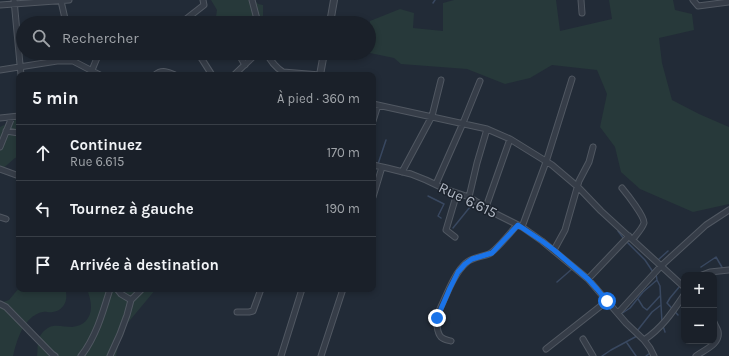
<!DOCTYPE html>
<html lang="fr">
<head>
<meta charset="utf-8">
<style>
  body { margin:0; font-family:Karla,sans-serif; background:#232831; color:#f1f3f6 }
  .controls { position:absolute; right:12px; bottom:12px; display:grid; overflow:hidden; border-radius:8px; box-shadow:0 2px 6px #0003 }
  .controls button { width:36px; height:36px; display:grid; place-items:center; padding:0; border:0; border-bottom:1px solid #383e46; background:#1a2029; color:#f1f3f6; font:20px sans-serif }
  .stop { position:absolute; width:12px; height:12px; margin:-9px; border:3px solid #1a73e8; border-radius:50%; background:#fff }
  .stop.end { background:#1a73e8; border-color:#fff; box-shadow:0 1px 4px #0008 }
  .list { margin:0; padding:0; list-style:none }
  h2 { display:flex; justify-content:space-between; align-items:center; height:52px; margin:0; padding:0 16px; font-size:17px }
  h2 small { font-size:13px; font-weight:400; color:#9fa3a8 }
  .list li { display:grid; grid-template-columns:26px 1fr auto; gap:12px; align-items:center; box-sizing:border-box; height:56px; padding:0 16px; border-top:1px solid #383e46 }
  .list b { display:block; font-size:15px; white-space:nowrap }
  .list p { margin:0; font-size:13px; white-space:nowrap; color:#9fa3a8 }
  .list em { font-size:13px; font-style:normal; color:#9fa3a8 }
  .icon { flex:none; width:22px; height:22px; fill:none; stroke:currentColor; stroke-width:2; stroke-linecap:round; stroke-linejoin:round }
  .map { position:relative; flex:none; width:729px; height:356px; overflow:hidden }
  .search { position:absolute; background:#1a2029; box-shadow:0 2px 6px #0003; left:16px; top:16px; width:360px; height:44px; display:flex; align-items:center; gap:10px; box-sizing:border-box; padding:0 14px; border-radius:22px; color:#9fa3a8; font-size:15px }
  .panel { position:absolute; background:#1a2029; box-shadow:0 2px 6px #0003; left:16px; top:72px; width:360px; height:220px; border-radius:8px }
  .map>svg:first-child { display:block }
  .green { fill:#27393a }
  .lines { fill:none; stroke-linecap:round; stroke-linejoin:round }
  .stream { stroke:#394860; stroke-width:1.5 }
  .minor-casing { stroke:#515862; stroke-width:7 }
  .tertiary-casing { stroke:#515862; stroke-width:8 }
  .minor { stroke:#363d48; stroke-width:5 }
  .tertiary { stroke:#363d48; stroke-width:6 }
  .route { stroke:#1a73e8; stroke-width:5 }
  .labels { text-anchor:middle; stroke-width:3; stroke-linejoin:round; paint-order:stroke }
  .street-label { font-size:15px; fill:#b1b8c4; stroke:#1b222c }
</style>
</head>
<body>
<div class="map">
<svg width="729" height="356" viewBox="0 0 729 356">
  <rect width="100%" height="100%" fill="#222b37"/>
  <path class="green" d="M211,0H255L258,4L263,5V23H215L217,10Z
    M454,0H556L560,31L612,19L609,0H673L675,10L692,14L694,30L659,38L662,63L672,100L699,114L729,127V204L693,212L640,189L621,172L615,147L600,127L607,94L597,70L552,65L530,78L505,84L467,69L401,64L394,58L370,53L369,50L370,21L400,9L414,13L413,28L443,31V3Z
    M19,118V157L15,158L0,171V127Z
    M19,288V289H65C69,299 64,311 53,312C49,313 46,311 43,312C40,312 35,315 32,317C21,326 16,343 13,356H0V303L9,300Z
    M87,289H156L121,331L116,356H37C38,350 37,343 39,338C42,332 47,327 53,326C59,325 66,327 72,327C83,326 91,319 91,307C91,301 89,295 87,289Z"/>
  <g class="lines">
    <path class="stream" d="M433,3L435,0
      M378,164L386,140
      M428,196L444,204L438,216L441,218
      M453,228L474,202
      M618,231L624,239L645,260L653,272
      M658,260L668,251
      M701,267L716,257L723,269
      M656,274L657,280L660,286L662,323
      M557,282L572,269
      M638,299L643,307L647,310L660,296
      M621,314L630,308L643,292L657,280
      M678,315L667,303L670,298L680,286
      M663,326L665,332
      M637,331L652,312L661,305
      M627,343L636,356
      M602,356L611,350L637,336
      M646,356L650,353"/>
    <g class="minor-casing">
      <path id="minor" d="M14,0L21,75
        M252,0L258,23
        M581,0L582,13
        M693,0L698,6L729,2
        M61,1L66,23
        M0,5L69,0
        M181,23L204,5L203,0
        M71,53L73,61
        M198,53L212,75
        M238,53L245,65
        M266,53C271,61 275,67 283,72L320,75
        M0,70L57,61H73L100,75
        M90,75L99,53
        M155,75C162,69 167,72 175,75
        M234,75L257,53
        M373,104L487,129L510,139L552,165L578,187L601,211L684,287
        M0,118L19,116
        M373,121L378,105
        M6,131L19,133
        M0,147L12,117
        M373,165L387,168L411,174L426,180L445,189L469,197L498,215L522,227L542,241L588,279L626,323L644,340L650,348L654,356
        M0,169L19,176
        M402,172L432,116L441,80
        M436,184L463,123L480,81
        M622,188C627,194 645,217 644,223C642,229 636,235 633,239
        M373,197L382,167
        M469,197L477,163L487,129
        M486,207L510,139
        M0,217L6,219
        M522,227L546,162L572,79
        M455,237L446,230L457,193
        M554,250L565,230L579,181L589,162L593,147
        M702,275L710,272L729,270
        M588,279L629,236
        M117,289L121,294L131,300
        M0,304L6,307L52,354L55,356
        M237,312H249L253,311L261,289
        M618,313L661,266L706,225L729,210
        M583,339L593,356
        M644,340C662,328 672,313 684,295
        M451,341C448,340 444,340 441,337C437,333 436,321 437,315C445,300 453,274 466,263C472,257 482,257 489,254C495,251 512,231 517,225
        M546,349L607,301
        M81,356C96,337 103,312 110,289
        M110,356L120,334L127,315L131,300L142,289
        M281,356L302,289
        M321,356L343,289
        M696,356C704,350 721,344 718,331C717,328 715,325 714,322"/>
    </g>
    <g class="tertiary-casing">
      <path id="tertiary" d="M330,23L334,0
        M320,75L324,53"/>
    </g>
    <use href="#minor" class="minor"/>
    <use href="#tertiary" class="tertiary"/>
  </g>
  <g class="lines">
    <path class="route" d="M437,318L450,288L458,272L465,264L472,259L492,253L518,225L542,241L554,250L588,279L597,289L607,301"/>
  </g>
  <g class="labels">
    <g class="street-label">
      <text transform="translate(468 200) rotate(26)" y="5">Rue 6.615</text>
    </g>
  </g>
</svg>
<div class="controls">
<button>+</button>
<button>−</button>
</div>
<div class="stop" style="left:607px;top:301px"></div>
<div class="stop end" style="left:437px;top:318px"></div>
<div class="search"><svg class="icon" aria-label="search" viewBox="0 0 24 24"><circle cx="10" cy="10" r="6"/><path d="M15 15l6 6"/></svg>Rechercher</div>
<section class="panel">
<h2>5 min<small>À pied · 360 m</small></h2>
<ul class="list">
<li><svg class="icon" aria-label="ahead" viewBox="0 0 24 24"><path d="M12 20V5M6 11l6-6 6 6"/></svg><div><b>Continuez</b><p>Rue 6.615</p></div><em>170 m</em></li>
<li><svg class="icon" aria-label="left" viewBox="0 0 24 24"><path d="M17 20v-9H6M10 6l-5 5 5 5"/></svg><div><b>Tournez à gauche</b></div><em>190 m</em></li>
<li><svg class="icon" aria-label="arrive" viewBox="0 0 24 24"><path d="M6 21V4h12l-3 4 3 4H6"/></svg><div><b>Arrivée à destination</b></div></li>
</ul>
</section>
</div>
</body>
</html>
